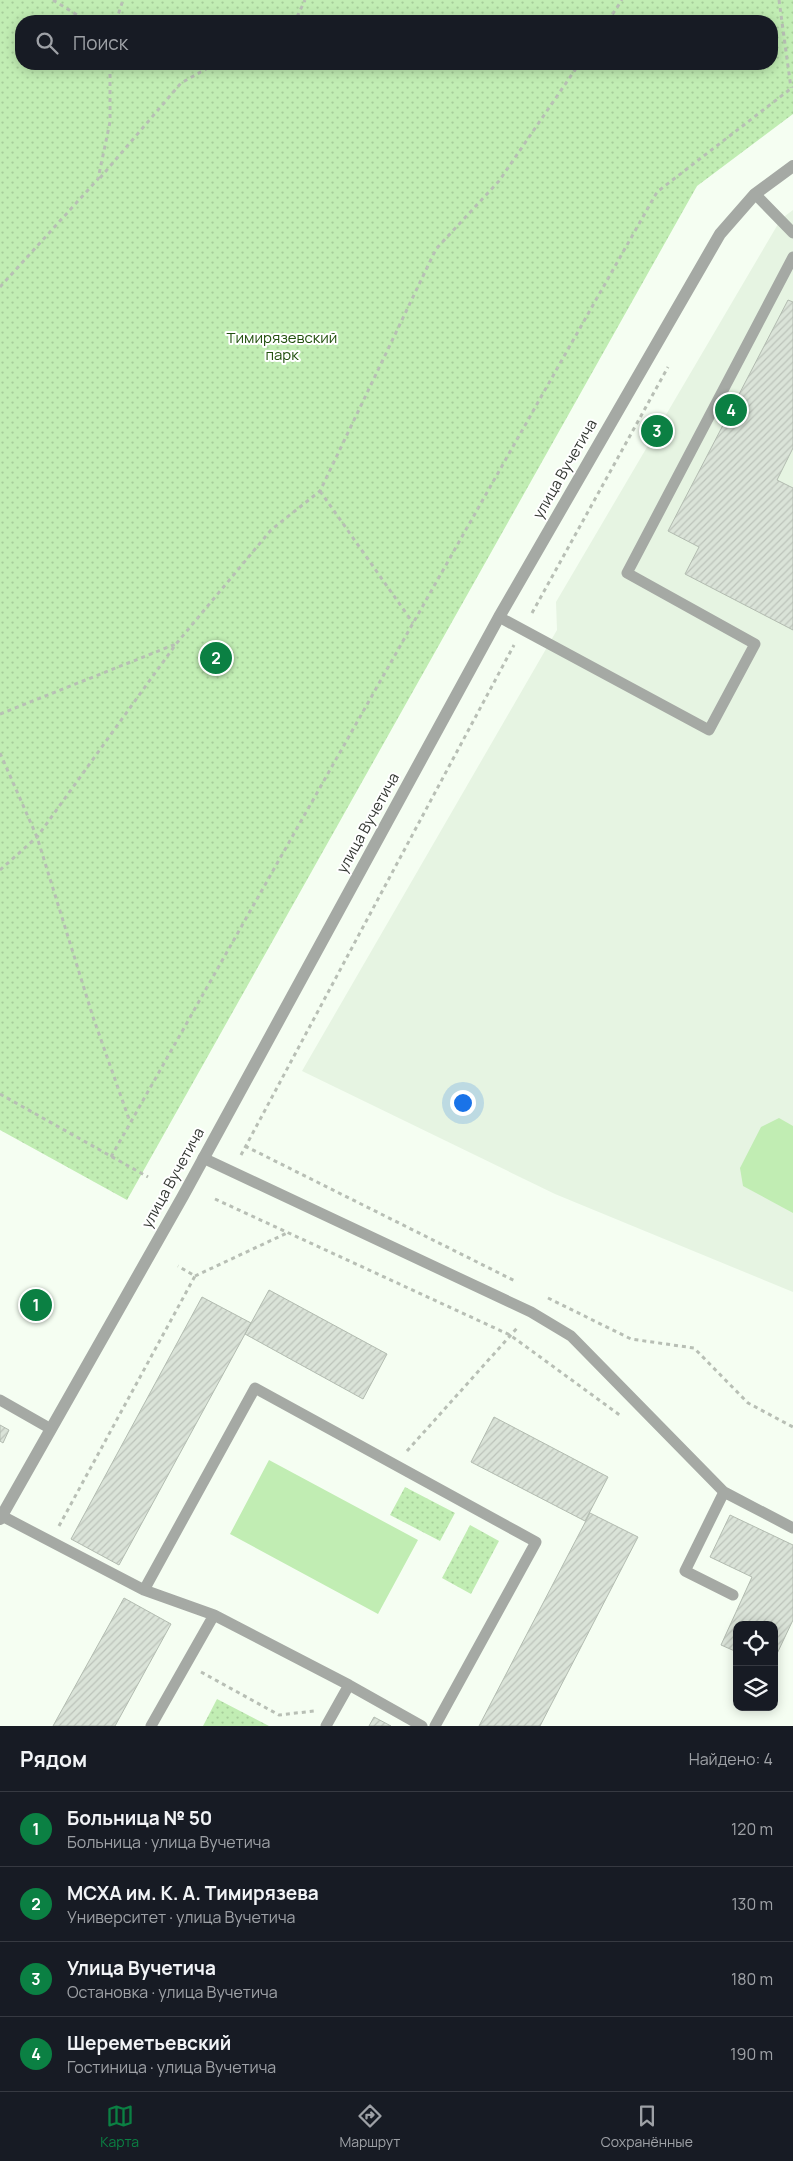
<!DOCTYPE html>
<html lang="ru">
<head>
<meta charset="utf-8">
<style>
  body { margin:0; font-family:Manrope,sans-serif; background:#242831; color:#f1f3f6 }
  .controls { position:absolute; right:15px; bottom:15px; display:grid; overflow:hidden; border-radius:10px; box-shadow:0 2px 12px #0003 }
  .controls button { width:45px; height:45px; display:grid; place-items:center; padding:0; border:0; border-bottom:1px solid #363941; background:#171b24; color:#f1f3f6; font:25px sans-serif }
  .you { position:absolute; left:462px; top:1102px; width:18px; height:18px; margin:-12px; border:4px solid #fff; border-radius:50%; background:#1a73e8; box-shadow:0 0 0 8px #1a73e833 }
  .badge { display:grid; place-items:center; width:32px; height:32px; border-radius:50%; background:#0b8043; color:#fff; font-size:16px; font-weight:700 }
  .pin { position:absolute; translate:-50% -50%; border:2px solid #fff; box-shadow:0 1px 5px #0006 }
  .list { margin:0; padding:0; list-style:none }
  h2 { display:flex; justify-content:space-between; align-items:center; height:65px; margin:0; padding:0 20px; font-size:21px }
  h2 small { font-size:16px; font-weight:400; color:#9ea1a6 }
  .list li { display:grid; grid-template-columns:32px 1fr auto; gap:15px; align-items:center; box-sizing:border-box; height:75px; padding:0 20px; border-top:1px solid #363941 }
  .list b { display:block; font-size:19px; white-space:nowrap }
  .list p { margin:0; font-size:16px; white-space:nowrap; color:#9ea1a6 }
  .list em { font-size:16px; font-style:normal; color:#9ea1a6 }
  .icon { flex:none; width:28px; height:28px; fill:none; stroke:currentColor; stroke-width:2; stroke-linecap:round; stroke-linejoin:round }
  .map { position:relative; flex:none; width:793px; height:1726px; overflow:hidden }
  .search { position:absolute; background:#171b24; box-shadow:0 2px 12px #0003; left:15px; right:15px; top:15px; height:55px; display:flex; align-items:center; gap:12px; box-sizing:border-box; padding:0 18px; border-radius:20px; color:#9ea1a6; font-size:19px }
  .sheet { height:365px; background:#171b24 }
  nav { display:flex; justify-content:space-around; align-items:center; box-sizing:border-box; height:70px; border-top:1px solid #363941; background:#171b24; font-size:14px; color:#9ea1a6 }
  nav a { display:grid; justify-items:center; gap:2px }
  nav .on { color:#0b8043 }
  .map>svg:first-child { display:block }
  .built { fill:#e6f4e2 }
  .green { fill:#c1edb3 }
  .park { fill:url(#park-dots); fill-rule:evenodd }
  .building { fill:url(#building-hatch); stroke:#b2bbb0 }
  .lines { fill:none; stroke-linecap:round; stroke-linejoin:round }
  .path { stroke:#b8bfb5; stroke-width:3; stroke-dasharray:4 4; stroke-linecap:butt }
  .service { stroke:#a5a9a4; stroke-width:11 }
  .minor { stroke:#a5a9a4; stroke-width:12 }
  .labels { text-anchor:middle; stroke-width:4; stroke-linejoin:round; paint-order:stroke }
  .park-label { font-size:15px; fill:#23510f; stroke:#fff }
  .street-label { font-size:15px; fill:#333732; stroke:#fff }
</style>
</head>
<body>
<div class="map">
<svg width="793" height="1726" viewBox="0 0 793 1726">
  <defs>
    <pattern id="park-dots" width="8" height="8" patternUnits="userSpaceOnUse" patternTransform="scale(1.25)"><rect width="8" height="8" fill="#c1edb3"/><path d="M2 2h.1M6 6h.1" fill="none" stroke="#a6cc9a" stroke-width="1.8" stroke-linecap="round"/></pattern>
    <pattern id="building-hatch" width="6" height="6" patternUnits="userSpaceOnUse" patternTransform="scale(1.25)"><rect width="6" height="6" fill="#dae3d8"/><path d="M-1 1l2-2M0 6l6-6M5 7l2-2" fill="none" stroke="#bcc3ba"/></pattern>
  </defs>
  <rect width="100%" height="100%" fill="#f5fef2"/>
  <path class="built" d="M793,210V1292L555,1194L302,1071L557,630L556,602L781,219Z"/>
  <path class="green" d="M779,1118L793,1126V1213L743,1186L740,1168L761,1127Z
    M269,1460L418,1540L378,1614L230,1534Z"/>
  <path class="park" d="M0,0H793V114L697,186L127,1200L0,1130ZM772,21V64H21V21Z
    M405,1487L455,1513L440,1541L390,1515Z
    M470,1525L499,1541L471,1594L442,1578Z
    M217,1699L269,1726H203Z"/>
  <path class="building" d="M788,300L793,302V448L777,480L793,488V630L685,574L699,547L668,531Z
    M269,1290L387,1354L363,1399L245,1334Z
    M202,1297L251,1323L119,1565L71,1539Z
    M494,1417L608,1477L585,1521L471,1462Z
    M0,1425L9,1430L3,1443L0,1441Z
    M590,1513L638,1537L540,1726H479Z
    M730,1515L793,1545V1620L774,1660V1625H737V1652L721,1645L752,1577L710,1557Z
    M124,1598L171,1624L115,1726H53Z
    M374,1717L391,1726H369Z"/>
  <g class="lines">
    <path class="path" d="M53,0L87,21
      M779,0L791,88
      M116,21L123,0
      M291,21L296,19L305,0
      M608,21L622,0
      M100,178L181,83L215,64
      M0,287L98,179L110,122V64
      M320,491L413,623
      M532,613L668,367
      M0,714L176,644
      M0,753L37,837L93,1017L130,1122
      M0,870L37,837L176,644L271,530L320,491L436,249L499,181L579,64
      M0,1094L148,1177
      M245,1146L515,1281
      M241,1155L514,645
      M111,1157L657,192L793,87
      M215,1199L510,1335L621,1416
      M195,1276L287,1233
      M548,1298L631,1339L694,1348L748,1403L793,1427
      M407,1451L518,1327
      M59,1526L195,1276L178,1266
      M201,1672L279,1715L314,1711"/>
    <path class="service" d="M755,194L793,233
      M499,617L709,730L755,644L627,573L793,257
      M203,1158L531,1312L571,1336L724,1492L793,1528
      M0,1400L51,1429
      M724,1492L685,1571L733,1595
      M2,1516L144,1590L214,1615L349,1685L422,1726
      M144,1590L255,1388L536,1542L435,1726
      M151,1726L214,1615
      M326,1726L349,1685"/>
    <path class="minor" d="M0,1519L183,1196L499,617L720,234L755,194L793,166"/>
  </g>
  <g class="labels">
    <g class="park-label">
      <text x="282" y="343">Тимирязевский<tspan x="282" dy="17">парк</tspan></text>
    </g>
    <g class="street-label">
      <text transform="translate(565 469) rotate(-60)" y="5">улица Вучетича</text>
      <text transform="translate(368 823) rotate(-61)" y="5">улица Вучетича</text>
      <text transform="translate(173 1178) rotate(-61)" y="5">улица Вучетича</text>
    </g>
  </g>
</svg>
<div class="controls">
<button><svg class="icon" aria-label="locate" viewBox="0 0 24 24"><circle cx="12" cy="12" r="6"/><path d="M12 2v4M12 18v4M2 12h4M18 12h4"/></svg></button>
<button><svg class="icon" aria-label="layers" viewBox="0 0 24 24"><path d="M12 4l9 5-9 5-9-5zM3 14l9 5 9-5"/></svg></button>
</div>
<div class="you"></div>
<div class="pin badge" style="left:36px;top:1305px">1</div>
<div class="pin badge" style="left:216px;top:658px">2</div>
<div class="pin badge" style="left:657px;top:431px">3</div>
<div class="pin badge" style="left:731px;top:410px">4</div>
<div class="search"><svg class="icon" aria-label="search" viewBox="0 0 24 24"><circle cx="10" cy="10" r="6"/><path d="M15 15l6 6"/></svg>Поиск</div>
</div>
<section class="sheet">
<h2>Рядом<small>Найдено: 4</small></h2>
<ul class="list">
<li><span class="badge">1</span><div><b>Больница № 50</b><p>Больница · улица Вучетича</p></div><em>120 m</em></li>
<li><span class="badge">2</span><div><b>МСХА им. К. А. Тимирязева</b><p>Университет · улица Вучетича</p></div><em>130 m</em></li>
<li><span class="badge">3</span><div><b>Улица Вучетича</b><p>Остановка · улица Вучетича</p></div><em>180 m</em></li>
<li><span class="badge">4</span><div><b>Шереметьевский</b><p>Гостиница · улица Вучетича</p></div><em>190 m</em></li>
</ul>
</section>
<nav>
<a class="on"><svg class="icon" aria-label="map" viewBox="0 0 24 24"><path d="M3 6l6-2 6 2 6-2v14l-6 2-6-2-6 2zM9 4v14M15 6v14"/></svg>Карта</a>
<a><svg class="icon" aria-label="directions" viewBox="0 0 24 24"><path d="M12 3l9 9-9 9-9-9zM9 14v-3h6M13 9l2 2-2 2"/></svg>Маршрут</a>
<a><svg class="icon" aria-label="saved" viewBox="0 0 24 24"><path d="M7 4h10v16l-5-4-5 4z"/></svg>Сохранённые</a>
</nav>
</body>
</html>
